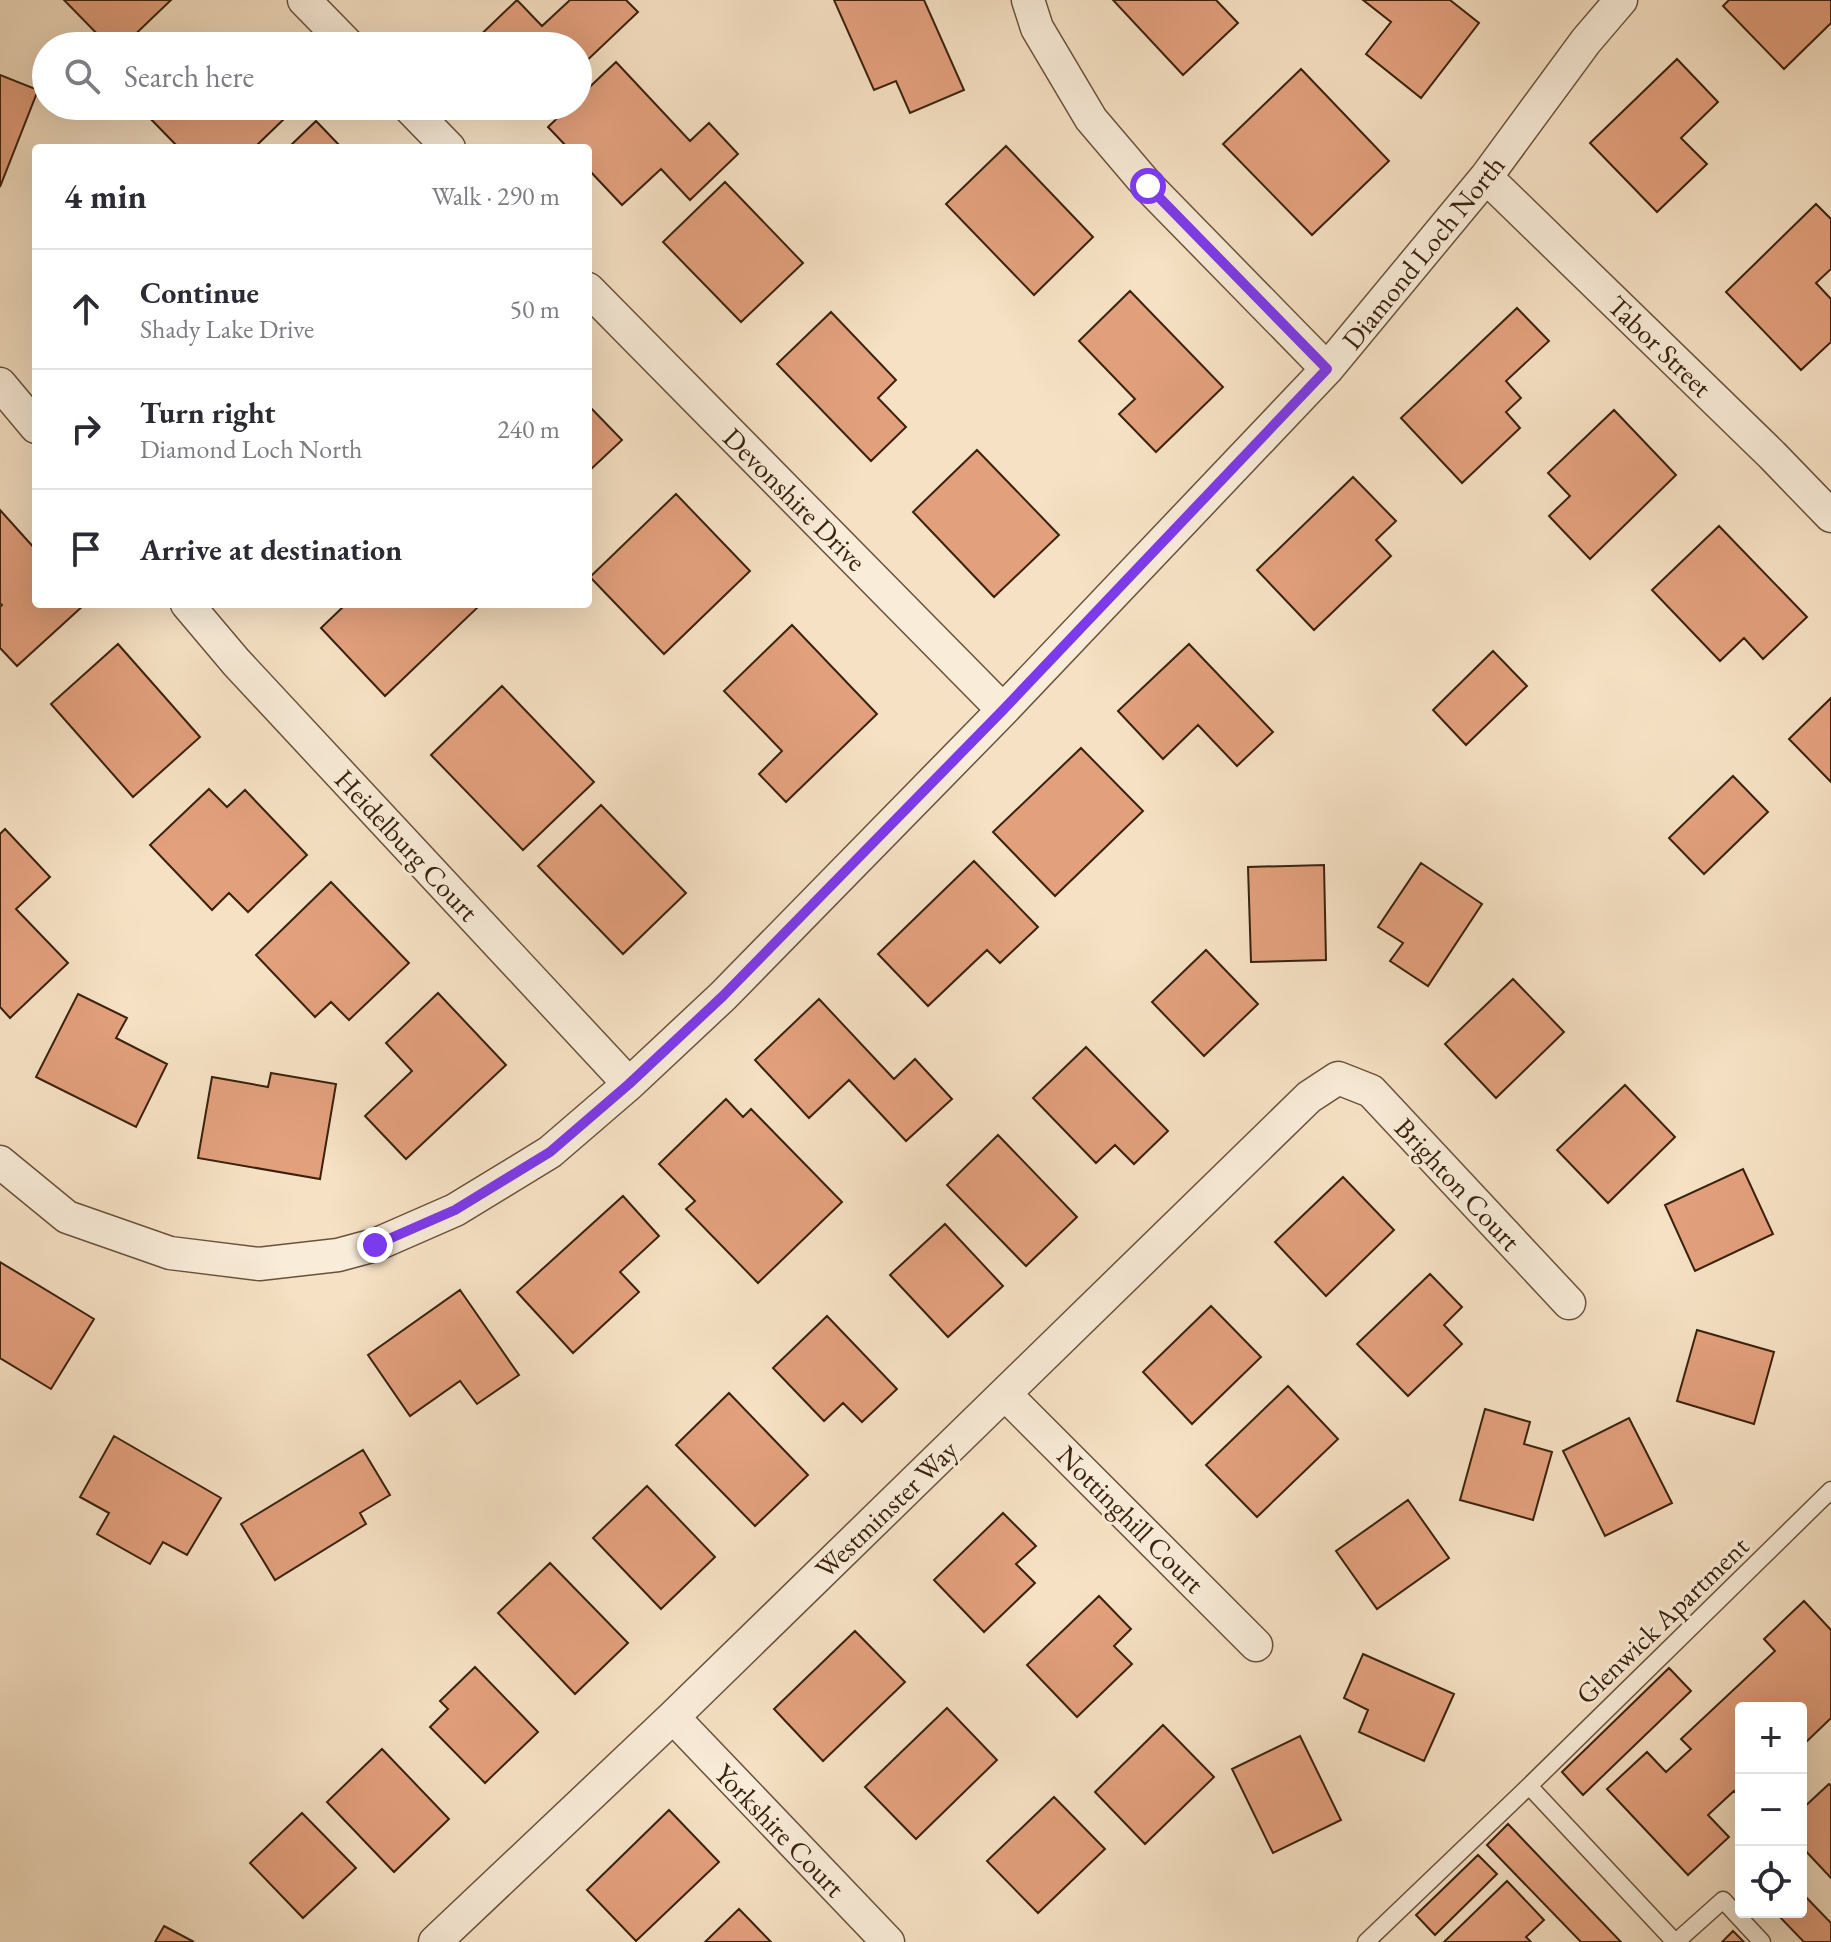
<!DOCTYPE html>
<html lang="en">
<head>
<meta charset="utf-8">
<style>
  body { margin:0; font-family:"EB Garamond",serif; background:#f2f2f3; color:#2b2b33 }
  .controls { position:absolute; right:24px; bottom:24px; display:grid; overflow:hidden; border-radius:8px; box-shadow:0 8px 32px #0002 }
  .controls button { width:72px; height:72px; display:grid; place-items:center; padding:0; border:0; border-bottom:2px solid #e1e1e2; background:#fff; color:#2b2b33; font:40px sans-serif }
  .stop { position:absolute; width:24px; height:24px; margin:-18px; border:6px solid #7c3aed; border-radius:50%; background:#fff }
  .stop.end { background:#7c3aed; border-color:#fff; box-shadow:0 2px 8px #0008 }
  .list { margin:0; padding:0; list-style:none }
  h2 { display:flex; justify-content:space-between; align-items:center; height:104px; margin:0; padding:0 32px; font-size:34px }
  h2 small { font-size:26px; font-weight:400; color:#7c7c81 }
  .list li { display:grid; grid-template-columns:52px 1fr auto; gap:24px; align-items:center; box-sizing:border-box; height:120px; padding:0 32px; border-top:2px solid #e1e1e2 }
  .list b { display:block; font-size:30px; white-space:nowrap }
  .list p { margin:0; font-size:26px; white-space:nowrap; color:#7c7c81 }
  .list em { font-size:26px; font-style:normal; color:#7c7c81 }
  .icon { flex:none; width:44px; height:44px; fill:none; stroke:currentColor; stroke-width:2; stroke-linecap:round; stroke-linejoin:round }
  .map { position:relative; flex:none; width:1831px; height:1942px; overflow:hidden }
  .search { position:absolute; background:#fff; box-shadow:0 8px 32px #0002; left:32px; top:32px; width:560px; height:88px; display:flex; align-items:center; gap:20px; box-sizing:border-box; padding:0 28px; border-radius:44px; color:#7c7c81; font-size:30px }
  .panel { position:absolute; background:#fff; box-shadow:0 8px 32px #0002; left:32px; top:144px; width:560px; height:464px; border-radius:8px }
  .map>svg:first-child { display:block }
  .building { fill:#e3a07d; stroke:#3a220d; stroke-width:2 }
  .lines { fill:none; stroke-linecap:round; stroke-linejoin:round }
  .lane-casing { stroke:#69523b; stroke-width:19 }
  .street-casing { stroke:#69523b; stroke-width:35 }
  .lane { stroke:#f9ecd9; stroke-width:16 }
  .street { stroke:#f9ecd9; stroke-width:32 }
  .route { stroke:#7c3aed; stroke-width:10 }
  .labels { text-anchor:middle; stroke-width:6; stroke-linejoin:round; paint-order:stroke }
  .street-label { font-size:28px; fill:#3a220d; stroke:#f9ecd9 }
</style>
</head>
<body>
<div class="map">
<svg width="1831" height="1942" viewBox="0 0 1831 1942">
  <rect width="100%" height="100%" fill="#f6e1c4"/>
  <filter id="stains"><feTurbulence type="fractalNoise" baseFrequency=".0025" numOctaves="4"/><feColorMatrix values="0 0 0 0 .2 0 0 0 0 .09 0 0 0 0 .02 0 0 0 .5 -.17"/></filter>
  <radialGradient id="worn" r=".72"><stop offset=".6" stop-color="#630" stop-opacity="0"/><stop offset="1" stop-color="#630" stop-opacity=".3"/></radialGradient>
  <path class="building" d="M64,0H171L123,46H109Z
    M517,0L542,26L570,0H626L638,12L578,69V46H469Z
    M834,0H924L964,90L910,113L896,81L874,90Z
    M1113,0H1216L1238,23L1183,75Z
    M1363,0H1450L1479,23L1421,98L1366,54L1391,22Z
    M1729,0H1831V23L1784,69L1723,6Z
    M1677,59L1718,102L1681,138L1707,164L1657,212L1590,143Z
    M616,62L690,141L709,123L738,154L690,200L661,169L622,205L588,169V148H568L548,127L570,106H578V98Z
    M1301,69L1389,161L1312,235L1223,144Z
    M0,75L38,90L0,187Z
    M140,106H271L284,119L254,148H179L139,107Z
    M316,121L342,148H288Z
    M1006,146L1093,237L1034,295L946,204Z
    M725,182L803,263L741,322L663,242Z
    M1816,204L1831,219V269L1816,283L1831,299V342L1801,370L1726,292Z
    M1130,291L1223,387L1156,452L1119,414L1135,399L1079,341Z
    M1517,308L1549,341L1506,381L1521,398L1506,412L1520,428L1462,483L1401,418Z
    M831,312L896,380L878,398L906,427L871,461L777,364Z
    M588,405L622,440L588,472Z
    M1614,410L1676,475L1590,559L1549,516L1570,496L1548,473Z
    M977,450L1059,535L994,597L913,512Z
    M1353,477L1396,521L1376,540L1391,556L1314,630L1257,570Z
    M676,494L750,571L664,654L590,577Z
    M0,510L36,550V604H85L17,666L0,648V607L2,605L0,603Z
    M1719,526L1807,617L1763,659L1744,638L1720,661L1652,590Z
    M346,604H474L477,608L385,696L321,628Z
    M792,625L877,714L786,802L759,774L782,751L724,691Z
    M118,644L200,737L133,797L51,704Z
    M1189,644L1273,732L1237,766L1198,725L1163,759L1118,711Z
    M1493,651L1527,686L1466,745L1433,710Z
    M502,686L594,782L523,850L431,755Z
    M1831,698V782L1789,739Z
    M1081,748L1143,811L1055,896L993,832Z
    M1733,776L1768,812L1704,874L1669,838Z
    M209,789L227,807L245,790L307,855L248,912L229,893L212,910L150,845Z
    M601,805L686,893L623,954L538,866Z
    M5,829L50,877L16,909L68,963L10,1018L0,1007V834Z
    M974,861L1038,927L1000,963L987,950L928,1006L878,954Z
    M1421,863L1482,904L1428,986L1390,961L1403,943L1378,927Z
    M1324,865L1326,960L1251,962L1248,867Z
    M331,882L409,963L349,1020L331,1002L315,1017L256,955Z
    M1206,950L1258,1004L1204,1056L1152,1002Z
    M1513,979L1564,1032L1496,1098L1445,1044Z
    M438,993L506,1065L406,1159L365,1116L412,1071L386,1043Z
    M78,994L127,1018L116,1038L167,1064L136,1127L36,1077Z
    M819,999L894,1079L915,1059L952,1099L906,1141L849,1080L809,1118L755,1060Z
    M1086,1047L1168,1131L1134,1164L1115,1145L1096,1163L1033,1098Z
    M271,1073L336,1084L320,1179L198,1158L212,1077L268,1087Z
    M1625,1085L1675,1137L1608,1203L1557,1150Z
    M726,1099L743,1117L751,1109L842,1202L758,1283L686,1209L695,1201L659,1164Z
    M998,1135L1077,1217L1026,1266L947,1185Z
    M1743,1169L1773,1234L1695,1271L1665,1205Z
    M1343,1177L1394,1230L1326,1296L1275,1242Z
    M623,1196L659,1236L620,1272L639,1292L573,1353L517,1292Z
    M945,1224L1003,1286L948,1337L890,1275Z
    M0,1262L94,1319L51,1389L0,1358Z
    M1430,1274L1462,1307L1444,1325L1462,1344L1408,1396L1357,1344Z
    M460,1290L519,1375L477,1404L460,1381L410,1416L368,1355Z
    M1211,1306L1261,1357L1192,1424L1143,1372Z
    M827,1316L897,1389L862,1422L843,1403L824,1421L773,1368Z
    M1697,1330L1774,1352L1754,1424L1677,1401Z
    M1288,1386L1338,1439L1257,1517L1206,1465Z
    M729,1393L808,1475L755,1526L676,1445Z
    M1485,1409L1530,1422L1524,1444L1552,1452L1533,1520L1460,1500Z
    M1629,1418L1672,1503L1605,1536L1563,1451Z
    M114,1436L221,1498L187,1555L163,1542L150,1564L97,1534L109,1513L80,1497Z
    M363,1450L390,1495L360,1513L366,1524L275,1580L241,1524Z
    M647,1486L715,1557L661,1609L593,1538Z
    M1408,1500L1449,1558L1377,1609L1336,1551Z
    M1003,1513L1036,1546L1016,1564L1035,1583L984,1632L934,1580Z
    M550,1563L628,1643L575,1694L498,1613Z
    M1099,1596L1131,1629L1114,1646L1132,1664L1077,1717L1027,1665Z
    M1804,1601L1831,1630V1718L1801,1747V1708H1741V1798L1734,1791L1708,1815L1729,1837L1688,1875L1607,1789L1647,1752L1666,1772L1691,1749L1681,1739L1775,1651L1764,1639Z
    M855,1631L905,1682L823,1761L774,1709Z
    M1363,1654L1454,1694L1424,1761L1359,1732L1368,1710L1344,1698Z
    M475,1667L538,1732L485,1783L430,1727L448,1709L440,1701Z
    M1669,1668L1691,1691L1583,1795L1562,1772Z
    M947,1708L997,1760L916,1839L865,1787Z
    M1163,1725L1214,1777L1145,1844L1095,1792Z
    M1300,1736L1341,1820L1273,1853L1232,1769Z
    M382,1749L449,1819L394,1872L327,1802Z
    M1829,1784L1831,1786V1878L1801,1846V1810Z
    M1054,1797L1105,1849L1038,1913L987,1861Z
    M669,1810L719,1862L636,1941L587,1890Z
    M302,1813L356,1868L303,1918L250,1863Z
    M1508,1824L1621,1942H1581L1487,1845Z
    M1478,1855L1497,1874L1435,1935L1416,1915Z
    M1507,1881L1544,1920L1526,1937L1531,1942H1444Z
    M1801,1892L1831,1923V1942H1804L1775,1912H1801Z
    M739,1909L771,1942H705Z
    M164,1926L194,1942H155Z
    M1733,1931L1744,1942H1722Z"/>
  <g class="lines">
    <g class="lane-casing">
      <path id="lane" d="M1529,1786L1675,1942
        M1366,1942L1529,1786L1831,1490
        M1676,1942L1723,1900L1762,1942"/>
    </g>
    <g class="street-casing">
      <path id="street" d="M304,0L349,46
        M1028,0L1037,28L1091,119L1148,186L1327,369
        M408,106L449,148
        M1486,177L1772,455L1831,516
        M588,289L1003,710
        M0,384L36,427
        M187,604L236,662L629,1084
        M0,1162L67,1217L170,1253L259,1264L338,1255L375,1245L455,1210L550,1152L629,1084L723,996L1003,710L1327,369L1486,177L1586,41L1621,0
        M1005,1394L1256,1645
        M673,1717L888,1942
        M435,1942L673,1717L1309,1097L1338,1078L1371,1091L1569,1303"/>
    </g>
    <use href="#lane" class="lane"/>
    <use href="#street" class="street"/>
  </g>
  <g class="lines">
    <path class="route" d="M375,1245L455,1210L550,1152L629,1084L723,996L1003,710L1327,369L1148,186"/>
  </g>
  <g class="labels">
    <g class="street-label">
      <text transform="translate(1423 252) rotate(-51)" y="10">Diamond Loch North</text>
      <text transform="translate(1660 346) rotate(44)" y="10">Tabor Street</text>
      <text transform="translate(795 499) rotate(45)" y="10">Devonshire Drive</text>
      <text transform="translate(407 845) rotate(47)" y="10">Heidelburg Court</text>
      <text transform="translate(1458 1184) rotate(47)" y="10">Brighton Court</text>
      <text transform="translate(886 1509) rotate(-44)" y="10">Westminster Way</text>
      <text transform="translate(1131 1519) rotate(45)" y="10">Nottinghill Court</text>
      <text transform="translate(1662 1620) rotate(-44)" y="10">Glenwick Apartment</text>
      <text transform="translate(780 1830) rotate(46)" y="10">Yorkshire Court</text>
    </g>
  </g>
  <rect width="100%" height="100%" filter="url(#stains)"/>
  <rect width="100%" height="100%" fill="url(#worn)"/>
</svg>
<div class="controls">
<button>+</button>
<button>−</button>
<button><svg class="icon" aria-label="locate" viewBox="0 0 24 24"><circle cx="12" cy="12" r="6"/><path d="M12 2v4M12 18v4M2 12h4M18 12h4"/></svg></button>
</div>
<div class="stop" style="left:1148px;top:186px"></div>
<div class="stop end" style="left:375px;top:1245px"></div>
<div class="search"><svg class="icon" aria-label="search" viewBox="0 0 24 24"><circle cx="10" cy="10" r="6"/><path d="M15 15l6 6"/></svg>Search here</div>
<section class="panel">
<h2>4 min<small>Walk · 290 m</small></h2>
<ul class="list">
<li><svg class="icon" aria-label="ahead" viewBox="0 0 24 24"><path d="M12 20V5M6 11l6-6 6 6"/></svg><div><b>Continue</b><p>Shady Lake Drive</p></div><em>50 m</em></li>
<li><svg class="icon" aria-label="right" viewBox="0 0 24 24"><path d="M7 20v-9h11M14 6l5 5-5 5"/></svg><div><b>Turn right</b><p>Diamond Loch North</p></div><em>240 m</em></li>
<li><svg class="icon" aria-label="arrive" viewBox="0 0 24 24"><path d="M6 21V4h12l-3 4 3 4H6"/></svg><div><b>Arrive at destination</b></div></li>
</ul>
</section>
</div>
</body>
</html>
